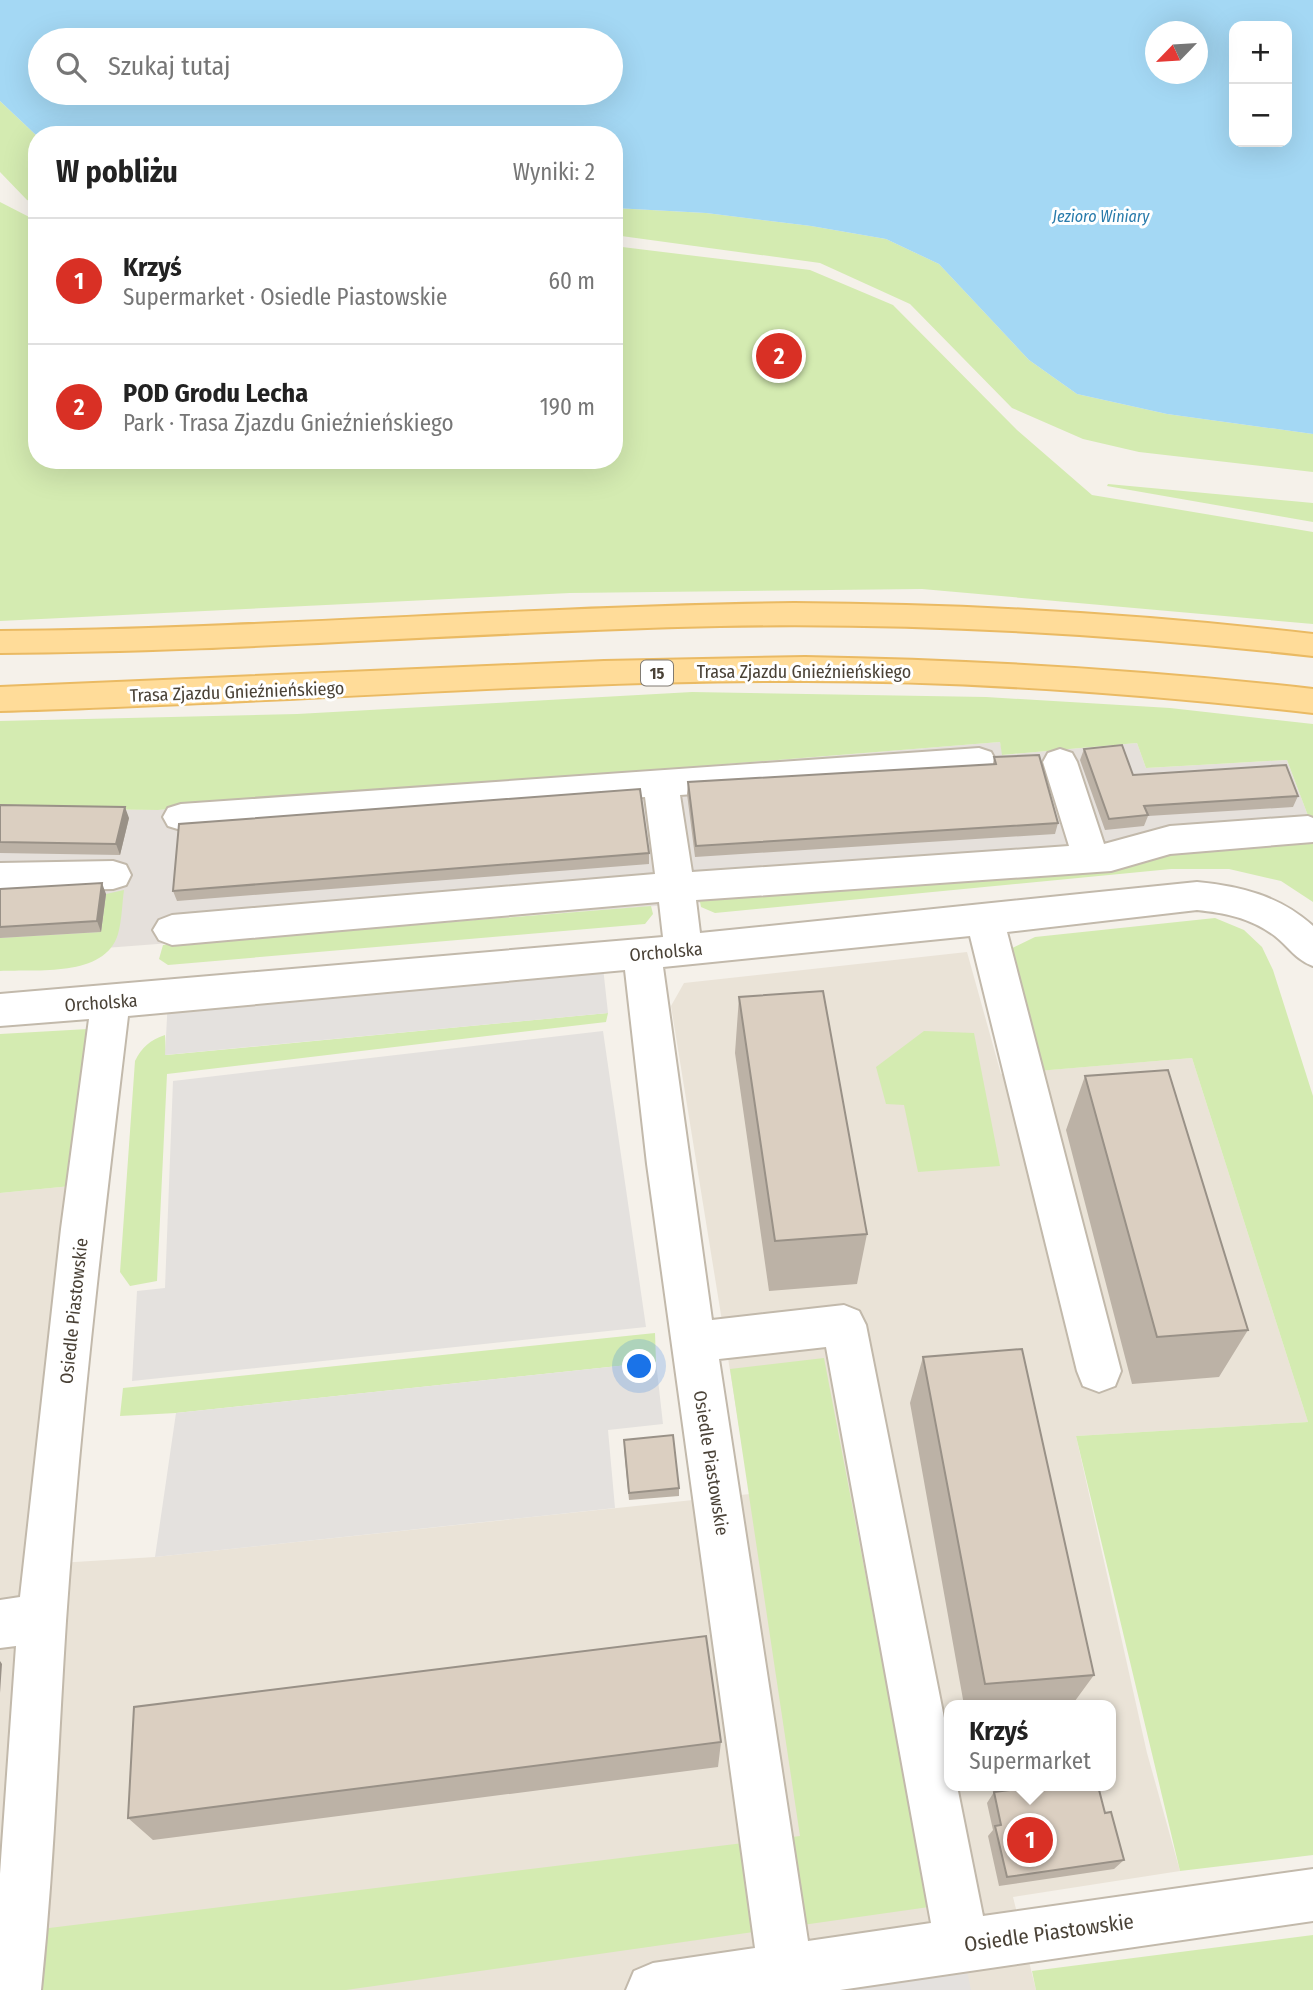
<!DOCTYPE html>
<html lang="pl">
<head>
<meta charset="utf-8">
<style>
  body { margin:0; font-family:"Fira Sans Condensed",sans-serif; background:#f2f2f2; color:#222 }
  .controls { position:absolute; right:21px; top:21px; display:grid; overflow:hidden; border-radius:14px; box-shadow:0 7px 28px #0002 }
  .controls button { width:63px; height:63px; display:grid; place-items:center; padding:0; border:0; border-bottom:2px solid #e0e0e0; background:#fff; color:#222; font:35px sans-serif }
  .compass { position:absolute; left:1145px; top:21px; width:63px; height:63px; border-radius:50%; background:#fff; box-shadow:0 7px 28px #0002; rotate:245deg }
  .you { position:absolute; left:640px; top:1367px; width:24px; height:24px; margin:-18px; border:5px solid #fff; border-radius:50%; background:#1a73e8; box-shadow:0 0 0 10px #1a73e833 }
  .badge { display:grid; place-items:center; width:46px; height:46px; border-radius:50%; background:#d93025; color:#fff; font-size:23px; font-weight:700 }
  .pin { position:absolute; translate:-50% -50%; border:4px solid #fff; box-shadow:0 2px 7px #0006 }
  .popup { position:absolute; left:944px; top:1700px; width:172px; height:91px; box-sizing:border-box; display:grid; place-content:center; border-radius:14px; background:#fff; filter:drop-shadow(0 2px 5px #0005); font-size:23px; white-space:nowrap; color:#767676 }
  .popup b { font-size:26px; color:#222 }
  .popup::after { content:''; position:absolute; left:50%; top:100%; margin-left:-14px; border:14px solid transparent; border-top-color:#fff }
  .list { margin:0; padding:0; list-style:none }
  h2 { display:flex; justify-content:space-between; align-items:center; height:91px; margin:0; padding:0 28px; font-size:30px }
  h2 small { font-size:23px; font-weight:400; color:#767676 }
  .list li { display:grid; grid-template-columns:46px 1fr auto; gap:21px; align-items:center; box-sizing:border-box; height:126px; padding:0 28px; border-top:2px solid #e0e0e0 }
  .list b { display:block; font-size:26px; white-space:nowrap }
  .list p { margin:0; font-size:23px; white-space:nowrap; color:#767676 }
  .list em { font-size:23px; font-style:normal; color:#767676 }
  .icon { flex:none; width:38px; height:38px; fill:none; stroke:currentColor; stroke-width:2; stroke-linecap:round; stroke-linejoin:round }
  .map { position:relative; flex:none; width:1313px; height:1990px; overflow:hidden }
  .search { position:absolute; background:#fff; box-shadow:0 7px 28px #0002; left:28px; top:28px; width:595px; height:77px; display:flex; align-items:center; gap:18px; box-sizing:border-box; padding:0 24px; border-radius:38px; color:#767676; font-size:26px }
  .panel { position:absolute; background:#fff; box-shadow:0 7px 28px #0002; left:28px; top:126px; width:595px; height:343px; border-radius:28px }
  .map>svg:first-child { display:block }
  .residential { fill:#eae3d7; fill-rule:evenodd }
  .industrial { fill:#e5e0db }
  .green { fill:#d4ebb1 }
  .parking { fill:#e4e1de }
  .water { fill:#a4d8f4; fill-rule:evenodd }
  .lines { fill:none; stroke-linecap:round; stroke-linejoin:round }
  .minor-casing { stroke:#c2b9ab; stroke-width:4 }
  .major-casing { stroke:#eaba63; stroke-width:4 }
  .minor { fill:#fff; fill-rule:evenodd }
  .major { fill:#ffdc99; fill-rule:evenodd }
  .wall { fill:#bcb2a6 }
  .shaded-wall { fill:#999187 }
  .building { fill:#dbcfc1; stroke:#999187; stroke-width:2 }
  .labels { text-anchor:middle; stroke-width:6; stroke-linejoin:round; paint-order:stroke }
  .far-water-label { font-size:16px; font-style:italic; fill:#287bab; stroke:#fff }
  .shield { fill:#fff; stroke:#807b73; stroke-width:2 }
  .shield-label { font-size:16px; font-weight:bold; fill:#4a4237 }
  .street-label { font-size:18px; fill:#4a4237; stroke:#fff }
  .near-street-label { font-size:21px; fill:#4a4237; stroke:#fff }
</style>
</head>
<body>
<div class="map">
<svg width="1313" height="1990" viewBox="0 0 1313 1990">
  <rect width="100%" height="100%" fill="#f5f1ea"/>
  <path class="residential" d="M967,952L1001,1074L1192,1058L1308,1422L1076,1436L1147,1753L1180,1871L1013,1897L1036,1990H0V1193L71,1186L27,1565L155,1557L750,1494L671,1006L684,983ZM950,1705H1110V1786H950Z"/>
  <path class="industrial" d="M1000,742L1003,755L1137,743L1146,768L1287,760L1313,829L1104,872L0,956V808L158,810Z"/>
  <path class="green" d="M0,101L37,136V204L27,200L0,172Z
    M0,202L37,221V460H614V246L810,270L893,305L1017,430L1092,495L1313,532V624L922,589L570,593L0,621Z
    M614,208L706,213L811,226L886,239L939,264L1029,360L1077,394L1167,414L1313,434V472L1139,452L1083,439L1012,408L910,304L820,263L614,235Z
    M1108,484L1313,503V522L1107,486Z
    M692,692L986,697L1170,708L1313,724V829L1287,760L1146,768L1137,743L1002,755L1000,742L158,810L0,808V721L297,714Z
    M1313,835V902L1281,881L1229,869H1171L715,913L701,907L698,892L1173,845Z
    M124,890C122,904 122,920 118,934C105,978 36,969 0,971V938L101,932L106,894Z
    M651,906L653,914L645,924L168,965L159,959L163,945Z
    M1215,918L1244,930L1262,947L1273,970L1313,1096V1855L1180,1871L1076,1436L1308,1422L1192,1058L1038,1071L1006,951L1035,937Z
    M608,1013L606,1022L167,1074L157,1281L130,1286L120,1272L135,1061C142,1047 150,1040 165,1035L166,1055Z
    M88,1029L71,1186L0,1193V1034Z
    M924,1031L974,1033L1000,1166L918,1172L904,1105L886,1104L876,1067Z
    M655,1333L656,1362L176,1413L120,1416L123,1388Z
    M824,1358L929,1907L346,1990H0V1934L800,1836L730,1369Z
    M1313,1935V1990H1036L1032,1971Z"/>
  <path class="parking" d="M602,958L608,1013L165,1055L168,999Z
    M603,1031L646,1327L132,1381L137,1291L165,1288L173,1081Z
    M656,1362L663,1424L608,1430L615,1508L155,1557L176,1413Z
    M962,1946L971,1990H788Z"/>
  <path class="water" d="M0,0H1313V434L1167,414L1077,394L1029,360L939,264L886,239L811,226L706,213L614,208V135L37,136L0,101ZM1234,26H1287V142H1234ZM1156,32H1198V74H1156ZM40,40H611V93H40Z"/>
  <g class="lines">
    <g class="minor-casing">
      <path id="minor" d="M979,748L991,752L996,761L991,770L979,774L680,795L692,872L1069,846L1043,762L1048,753L1060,749L1072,753L1077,762L1104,844L1170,826L1308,816L1313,818V842L1170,854L1111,871L696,900L700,933L1197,882C1240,886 1280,896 1313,926V966C1296,960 1289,947 1275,936C1251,918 1226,913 1197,910L1007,932L1121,1371L1115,1386L1099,1392L1083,1386L1077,1371L970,936L663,967L712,1320L844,1305L859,1311L866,1325L950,1748V1786H957L983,1916L1313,1869V1921L840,1990H626L634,1971L653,1963L755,1948L647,1164L625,970L128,1016C104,1217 80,1419 66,1621C58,1744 54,1867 41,1990H0V1874L16,1646L0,1648V1600L20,1597L61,1229L89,1019L0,1026V994L663,937L659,902L172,945L159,940L153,930L159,920L172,915L655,874L645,797L181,830L168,826L163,817L168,808L181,804ZM826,1347L931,1923L808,1941L719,1359Z
        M113,861L126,865L131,875L126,885L113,889L0,891V863Z"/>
    </g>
    <g class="major-casing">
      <path id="major" d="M794,603C968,604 1140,614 1313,634V656C1116,634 918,622 720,626C480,631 240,652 0,653V631C265,629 529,606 794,603Z
        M805,657C975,660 1144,670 1313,689V713C1144,694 975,681 806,681C537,680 269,704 0,711V687L604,661Z"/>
    </g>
    <use href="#minor" class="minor"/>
    <use href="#major" class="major"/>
  </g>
  <path class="wall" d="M1084,749L1133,775L1298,796L1293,807L1148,816L1144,826L1105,830L1080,760Z
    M994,757L1058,823L1055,834L695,857L687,794L688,782L993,764Z
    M0,805L129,818L120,855L0,853Z
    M649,853V864L177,901L173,891Z
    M0,889L106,894L101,932L0,938Z
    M739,997L867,1234L857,1284L769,1291L735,1053Z
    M1085,1076L1248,1330L1219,1377L1132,1384L1066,1130Z
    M923,1357L1094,1675L1072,1705H964L910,1403Z
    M624,1448L679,1488V1496L629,1500Z
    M721,1742L718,1767L153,1840L128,1818Z
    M994,1792L1105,1813L1124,1860L1114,1869L999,1886L988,1836L993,1830L987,1803Z"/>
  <path class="shaded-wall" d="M125,807L129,818L120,855L116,844Z
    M102,883L106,894L101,932L97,921Z
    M0,1661L2,1664L0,1693Z"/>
  <path class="building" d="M1122,745L1133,775L1286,765L1298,796L1144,806L1148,815L1109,819L1084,749Z
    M1039,755L1058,823L696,846L688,782L996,764L994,757Z
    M640,789L649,853L173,891L179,824Z
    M0,805L125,807L116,844L0,842Z
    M102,883L97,921L0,927V889Z
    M823,991L867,1234L775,1241L739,997Z
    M1168,1070L1248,1330L1157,1337L1085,1076Z
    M1022,1349L1094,1675L985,1684L923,1357Z
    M673,1435L679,1488L629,1493L624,1440Z
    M706,1636L721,1742L128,1818L134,1707Z
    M1042,1786H1098L1105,1813L1111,1812L1124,1860L1007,1877L995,1826L1001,1825L994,1792Z"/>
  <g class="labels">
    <g class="far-water-label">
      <text x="1101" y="222">Jezioro Winiary</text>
    </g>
    <rect class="shield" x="641" y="660.5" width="32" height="25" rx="5"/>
    <g class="shield-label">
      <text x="657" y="679">15</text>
    </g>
    <g class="street-label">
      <text x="804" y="678">Trasa Zjazdu Gnieźnieńskiego</text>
      <text transform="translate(237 692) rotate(-2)" y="6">Trasa Zjazdu Gnieźnieńskiego</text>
      <text transform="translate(666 952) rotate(-5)" y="6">Orcholska</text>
      <text transform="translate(101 1003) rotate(-4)" y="6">Orcholska</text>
      <text transform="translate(74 1311) rotate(-84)" y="6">Osiedle Piastowskie</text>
      <text transform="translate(711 1463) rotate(81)" y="6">Osiedle Piastowskie</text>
    </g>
    <g class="near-street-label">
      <text transform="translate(1049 1933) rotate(-8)" y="7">Osiedle Piastowskie</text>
    </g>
  </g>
</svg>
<div class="controls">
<button>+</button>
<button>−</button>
</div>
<svg class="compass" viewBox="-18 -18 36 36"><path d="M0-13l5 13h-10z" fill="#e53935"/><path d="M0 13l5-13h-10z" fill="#767676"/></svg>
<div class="you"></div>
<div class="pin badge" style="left:1030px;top:1840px">1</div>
<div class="popup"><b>Krzyś</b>Supermarket</div>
<div class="pin badge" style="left:779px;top:356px">2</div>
<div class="search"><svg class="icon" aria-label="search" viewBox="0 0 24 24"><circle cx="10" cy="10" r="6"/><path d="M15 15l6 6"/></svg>Szukaj tutaj</div>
<section class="panel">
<h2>W pobliżu<small>Wyniki: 2</small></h2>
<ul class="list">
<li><span class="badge">1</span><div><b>Krzyś</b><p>Supermarket · Osiedle Piastowskie</p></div><em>60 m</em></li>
<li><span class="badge">2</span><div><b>POD Grodu Lecha</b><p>Park · Trasa Zjazdu Gnieźnieńskiego</p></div><em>190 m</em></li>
</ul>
</section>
</div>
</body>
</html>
